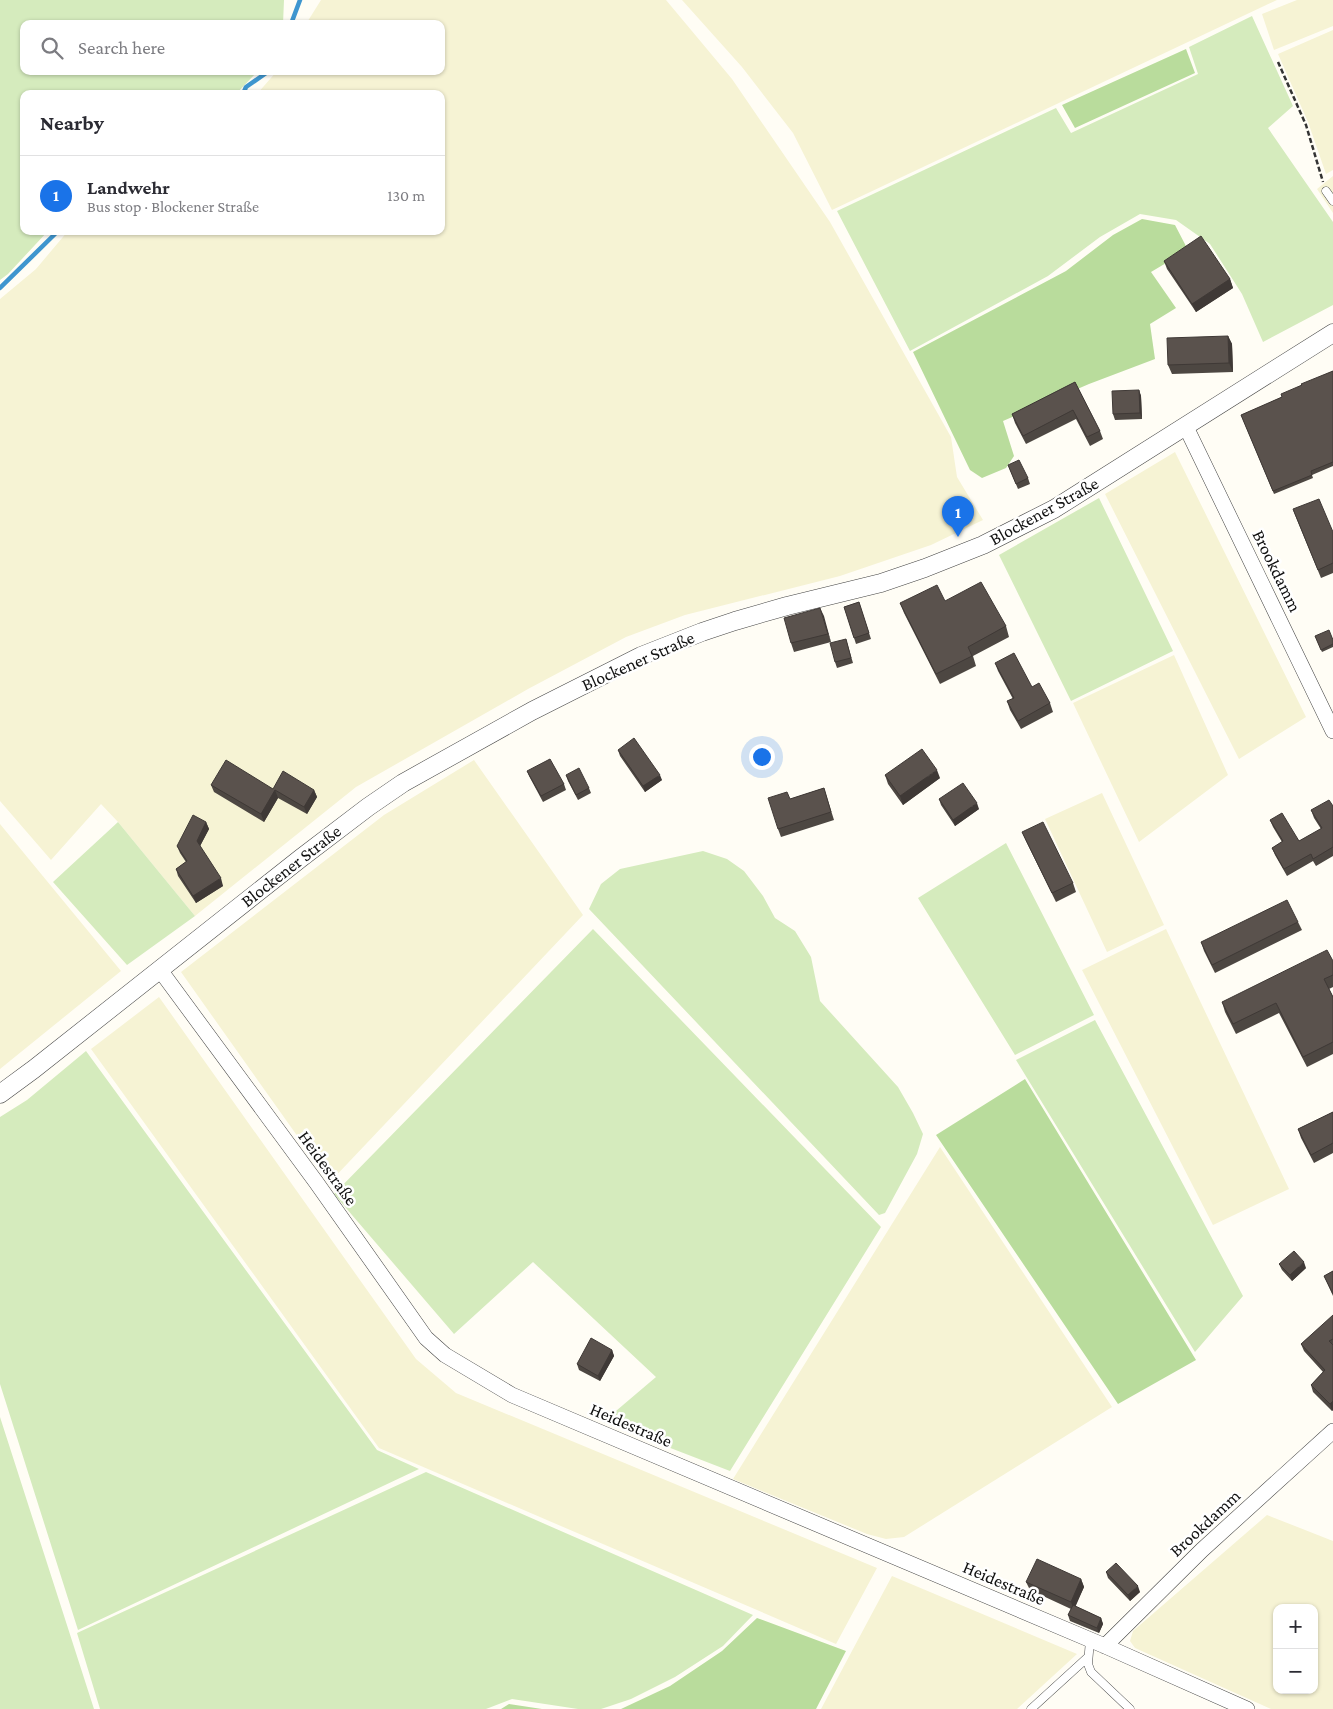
<!DOCTYPE html>
<html lang="en">
<head>
<meta charset="utf-8">
<style>
  body { margin:0; font-family:"Crimson Pro",serif; background:#f7f7f7; color:#2b2b33 }
  .controls { position:absolute; right:15px; bottom:15px; display:grid; overflow:hidden; border-radius:10px; box-shadow:0 1px 4px #0004 }
  .controls button { width:45px; height:45px; display:grid; place-items:center; padding:0; border:0; border-bottom:1px solid #e1e1e2; background:#fff; color:#2b2b33; font:25px sans-serif }
  .you { position:absolute; left:761px; top:756px; width:18px; height:18px; margin:-12px; border:4px solid #fff; border-radius:50%; background:#1a73e8; box-shadow:0 0 0 8px #1a73e833 }
  .badge { display:grid; place-items:center; width:32px; height:32px; border-radius:50%; background:#1a73e8; color:#fff; font-size:16px; font-weight:700 }
  .pin { position:absolute; translate:-50% -41px; filter:drop-shadow(0 1px 2px #0008) }
  .pin::after { content:''; position:absolute; top:26px; width:18px; height:15px; background:inherit; clip-path:polygon(0 0,100% 0,50% 100%) }
  .list { margin:0; padding:0; list-style:none }
  h2 { display:flex; justify-content:space-between; align-items:center; height:65px; margin:0; padding:0 20px; font-size:21px }
  h2 small { font-size:16px; font-weight:400; color:#7c7c81 }
  .list li { display:grid; grid-template-columns:32px 1fr auto; gap:15px; align-items:center; box-sizing:border-box; height:80px; padding:0 20px; border-top:1px solid #e1e1e2 }
  .list b { display:block; font-size:19px; white-space:nowrap }
  .list p { margin:0; font-size:16px; white-space:nowrap; color:#7c7c81 }
  .list em { font-size:16px; font-style:normal; color:#7c7c81 }
  .icon { flex:none; width:28px; height:28px; fill:none; stroke:currentColor; stroke-width:2; stroke-linecap:round; stroke-linejoin:round }
  .map { position:relative; flex:none; width:1333px; height:1709px; overflow:hidden }
  .search { position:absolute; background:#fff; box-shadow:0 1px 4px #0004; left:20px; top:20px; width:425px; height:55px; display:flex; align-items:center; gap:12px; box-sizing:border-box; padding:0 18px; border-radius:10px; color:#7c7c81; font-size:19px }
  .panel { position:absolute; background:#fff; box-shadow:0 1px 4px #0004; left:20px; top:90px; width:425px; height:145px; border-radius:10px }
  .map>svg:first-child { display:block }
  .farmland { fill:#f6f3d4; fill-rule:evenodd }
  .green { fill:#d5ebbd }
  .forest { fill:#b9dc9c }
  .lines { fill:none; stroke-linecap:round; stroke-linejoin:round }
  .stream { stroke:#3f96cf; stroke-width:4.5 }
  .service-casing { stroke:#444; stroke-width:9 }
  .minor-casing { stroke:#444; stroke-width:16 }
  .tertiary-casing { stroke:#444; stroke-width:19 }
  .path { stroke:#333; stroke-width:2.5; stroke-dasharray:5 2.5; stroke-linecap:butt }
  .service { stroke:#fff; stroke-width:8 }
  .minor { stroke:#fff; stroke-width:15 }
  .tertiary { stroke:#fff; stroke-width:18 }
  .wall { fill:#4d4742 }
  .shaded-wall { fill:#3f3936 }
  .building { fill:#5a524d; stroke:#3f3936 }
  .labels { text-anchor:middle; stroke-width:5; stroke-linejoin:round; paint-order:stroke }
  .street-label { font-size:18px; fill:#111; stroke:#fff }
</style>
</head>
<body>
<div class="map">
<svg width="1333" height="1709" viewBox="0 0 1333 1709">
  <rect width="100%" height="100%" fill="#fffdf5"/>
  <path class="farmland" d="M321,0H666L732,79L830,222L951,437L957,477L983,520L931,545L840,576L685,615L626,637L528,689L356,787L195,916L118,822L101,804L51,860L0,801V299L36,269L68,231H441V94H257L277,71H441V24H306Z
    M682,0H1277L832,210L793,133L742,67Z
    M1297,0H1333V26L1274,50L1262,14Z
    M1333,30V170L1326,174L1308,122L1278,54Z
    M1333,176V213L1317,189Z
    M1175,452L1306,717L1239,759L1105,494Z
    M1174,655L1228,775L1139,842L1073,703Z
    M474,760L583,915L330,1182L181,972L384,815Z
    M1102,793L1164,925L1107,952L1045,819Z
    M0,824L121,971L0,1069Z
    M1166,929L1289,1189L1213,1225L1082,970Z
    M159,997L416,1359L456,1393L877,1568L836,1644L379,1448L91,1049Z
    M940,1147L1112,1407L904,1537L886,1539L867,1534L733,1479Z
    M1267,1515L1333,1541V1709H1271L1135,1648L1130,1641L1133,1631ZM1277,1608H1314V1690H1277Z
    M892,1576L1077,1654L1017,1709H821Z"/>
  <path class="green" d="M0,0H284L283,24H24V71H258L236,94H24V231H48L8,274L0,280Z
    M1252,16L1293,106L1268,128L1333,222V305L1263,342L1242,294L1210,244L1176,220L1140,214L1100,237L1048,276L910,351L837,211L1056,108L1071,133L1198,74L1189,47Z
    M1099,498L1173,651L1071,701L999,555Z
    M118,822L195,916L127,965L53,882Z
    M1006,843L1094,1015L1015,1055L918,898Z
    M703,851L727,859L744,871L763,896L775,918L795,931L811,957L820,1001L898,1087L913,1113L923,1134L917,1154L885,1213L879,1215L589,909L601,884L620,869Z
    M593,929L881,1227L730,1471L603,1422L656,1377L533,1262L454,1334L334,1194Z
    M1095,1020L1243,1296L1195,1352L1016,1060Z
    M86,1051L377,1450L419,1469L78,1630L0,1384V1117L27,1100Z
    M0,1417L94,1709H0Z
    M426,1472L753,1615L723,1646L675,1677L631,1699L601,1709H578L512,1699L486,1709H100L77,1633Z"/>
  <path class="forest" d="M1186,49L1195,73L1075,128L1062,105Z
    M1142,219L1175,225L1188,250L1151,272L1176,308L1150,324L1155,359L1089,384L1003,421L1014,456L1006,468L982,478L970,470L913,352L1066,271L1113,235Z
    M1025,1079L1196,1360L1118,1404L936,1135Z
    M757,1618L846,1651L816,1709H621L670,1686L722,1651Z
    M509,1704L542,1709H501Z"/>
  <g class="lines">
    <path class="stream" d="M291,24L300,0
      M243,94L246,87L269,71
      M0,288L58,231"/>
    <g class="service-casing">
      <path id="service" d="M1326,191L1333,201
        M1090,1640L1088,1664L1091,1672L1130,1709
        M1031,1709L1088,1657"/>
    </g>
    <g class="minor-casing">
      <path id="minor" d="M1186,427L1333,731
        M160,970L316,1182L426,1338L445,1355L512,1395L1105,1646L1247,1709
        M1105,1646L1202,1550L1333,1431"/>
    </g>
    <g class="tertiary-casing">
      <path id="tertiary" d="M0,1094L34,1069L301,858L368,807L403,783L532,711L641,656L702,632L735,621L787,606L881,583L925,568L983,545L1054,509L1333,333"/>
    </g>
    <path class="path" d="M1278,62L1306,125L1323,182"/>
    <use href="#service" class="service"/>
    <use href="#minor" class="minor"/>
    <use href="#tertiary" class="tertiary"/>
  </g>
  <path class="wall" d="M1164,261L1230,279L1233,288L1196,312L1167,269Z
    M1228,336L1232,344L1233,372L1172,374L1168,365Z
    M1333,371V466L1312,475L1313,478L1274,494L1241,415L1282,397L1302,385Z
    M1075,382L1100,431L1103,439L1090,446L1076,419L1026,444L1015,423L1012,414Z
    M1139,390L1141,396L1142,419L1115,420L1113,414Z
    M1008,465L1028,478L1030,484L1018,489Z
    M1293,510L1333,532V573L1321,578Z
    M945,601L1006,626L1009,637L973,656L976,666L940,684L904,613L900,603Z
    M859,602L871,639L856,644L844,607Z
    M820,608L831,642L794,652L791,643Z
    M1315,636L1333,640V647L1322,652Z
    M846,639L853,663L837,668L835,662Z
    M995,663L1032,687L1050,703L1053,712L1021,729L1010,710L1007,701L1013,699L998,671Z
    M618,750L662,780L645,792L620,756Z
    M527,771L564,784L566,790L543,802L529,776Z
    M566,775L589,788L591,793L578,800L568,781Z
    M885,775L940,778L903,805L888,784Z
    M211,785L273,789L314,790L317,797L307,814L278,798L264,822L214,792Z
    M824,788L834,820L781,837L778,829L790,799Z
    M939,799L979,809L955,826L941,805Z
    M1333,806V856L1316,866L1313,861L1287,876L1275,855L1272,848L1282,842L1273,827L1270,820L1299,841L1321,829L1314,818L1311,810Z
    M206,822L209,829L200,846L223,886L196,903L178,876L176,869L186,862L180,853L177,846Z
    M1022,832L1073,883L1076,892L1056,902L1026,841Z
    M1298,922L1302,930L1215,973L1204,951L1201,942Z
    M1333,961V987L1329,989L1333,997V1054L1307,1067L1279,1013L1236,1034L1225,1012L1222,1002Z
    M1333,1112V1153L1314,1163L1301,1138L1298,1129Z
    M1279,1264L1306,1268L1292,1281L1282,1270Z
    M1333,1271V1296L1324,1276Z
    M1333,1316V1410L1332,1411L1313,1392L1311,1385L1323,1372L1304,1351L1301,1344Z
    M612,1350L614,1356L600,1381L579,1370L577,1364Z
    M1106,1572L1140,1592L1130,1601L1108,1578Z
    M1081,1579L1084,1587L1075,1606L1101,1618L1103,1624L1099,1633L1070,1621L1068,1615L1071,1609L1030,1590L1026,1582Z"/>
  <path class="shaded-wall" d="M1230,279L1233,288L1196,312L1192,304Z
    M1228,336L1232,344L1233,372L1229,363Z
    M1139,390L1141,396L1142,419L1140,413Z
    M820,608L824,616L831,642L828,634Z
    M937,770L940,778L903,805L900,796Z
    M660,775L662,780L645,792L643,786Z
    M275,790L278,798L264,822L261,814Z
    M314,790L317,797L307,814L304,807Z
    M977,803L979,809L955,826L953,820Z
    M206,822L209,829L199,848L197,841Z
    M221,878L223,886L196,903L193,896Z
    M1304,1262L1306,1268L1292,1281L1290,1275Z
    M612,1350L614,1356L600,1381L598,1376Z
    M1333,1401V1410L1332,1411L1330,1404Z
    M1081,1579L1084,1587L1074,1610L1071,1602Z
    M1138,1586L1140,1592L1130,1601L1128,1595Z
    M1101,1618L1103,1624L1099,1633L1097,1628Z"/>
  <path class="building" d="M1201,236L1230,279L1192,304L1164,261Z
    M1228,336L1229,363L1168,365L1167,338Z
    M1333,371V462L1311,471L1312,475L1273,491L1241,415L1282,397L1281,394L1302,385L1301,384Z
    M1075,382L1100,431L1087,437L1073,410L1023,436L1012,414Z
    M1139,390L1140,413L1113,414L1112,391Z
    M1019,460L1028,478L1016,484L1008,465Z
    M1319,499L1333,532V563L1318,570L1293,509Z
    M981,582L1006,626L968,647L972,656L936,674L900,603L937,585L945,601Z
    M859,602L869,633L854,638L844,607Z
    M820,608L828,634L791,643L784,618Z
    M1329,630L1333,640V644L1321,650L1315,636Z
    M846,639L851,658L835,662L830,643Z
    M1014,653L1032,687L1039,683L1050,703L1018,721L1007,701L1014,698L995,663Z
    M634,738L660,775L643,786L618,750Z
    M922,749L937,770L900,796L885,775Z
    M550,759L564,784L541,796L527,771Z
    M226,760L273,789L283,771L314,790L304,807L275,790L261,814L211,785Z
    M579,768L589,788L576,795L566,775Z
    M963,783L977,803L953,820L939,799Z
    M824,788L831,812L778,829L768,798L787,792L790,799Z
    M1329,800L1333,806V847L1313,859L1311,854L1284,869L1272,848L1283,841L1270,820L1282,813L1299,841L1322,828L1311,810Z
    M193,815L206,822L197,841L221,878L193,896L176,869L187,861L177,846Z
    M1043,822L1073,883L1052,893L1022,832Z
    M1287,900L1298,922L1212,965L1201,942Z
    M1327,950L1333,961V975L1324,979L1333,997V1042L1303,1057L1276,1003L1233,1024L1222,1002Z
    M1333,1112V1143L1311,1155L1298,1129Z
    M1294,1251L1304,1262L1290,1275L1279,1264Z
    M1333,1271V1294L1324,1276Z
    M1333,1315V1339L1329,1341L1333,1345V1401L1330,1404L1311,1385L1325,1370L1301,1344Z
    M591,1338L612,1350L598,1376L577,1364Z
    M1037,1559L1081,1579L1071,1602L1026,1582Z
    M1116,1563L1138,1586L1128,1595L1106,1572Z
    M1073,1605L1101,1618L1097,1628L1068,1615Z"/>
  <g class="labels">
    <g class="street-label">
      <text transform="translate(1044 511) rotate(-29)" y="6">Blockener Straße</text>
      <text transform="translate(1277 571) rotate(64)" y="6">Brookdamm</text>
      <text transform="translate(638 661) rotate(-24)" y="6">Blockener Straße</text>
      <text transform="translate(291 866) rotate(-38)" y="6">Blockener Straße</text>
      <text transform="translate(328 1168) rotate(54)" y="6">Heidestraße</text>
      <text transform="translate(631 1425) rotate(23)" y="6">Heidestraße</text>
      <text transform="translate(1205 1523) rotate(-43)" y="6">Brookdamm</text>
      <text transform="translate(1004 1583) rotate(23)" y="6">Heidestraße</text>
    </g>
  </g>
</svg>
<div class="controls">
<button>+</button>
<button>−</button>
</div>
<div class="you"></div>
<div class="pin badge" style="left:958px;top:537px">1</div>
<div class="search"><svg class="icon" aria-label="search" viewBox="0 0 24 24"><circle cx="10" cy="10" r="6"/><path d="M15 15l6 6"/></svg>Search here</div>
<section class="panel">
<h2>Nearby<small></small></h2>
<ul class="list">
<li><span class="badge">1</span><div><b>Landwehr</b><p>Bus stop · Blockener Straße</p></div><em>130 m</em></li>
</ul>
</section>
</div>
</body>
</html>
